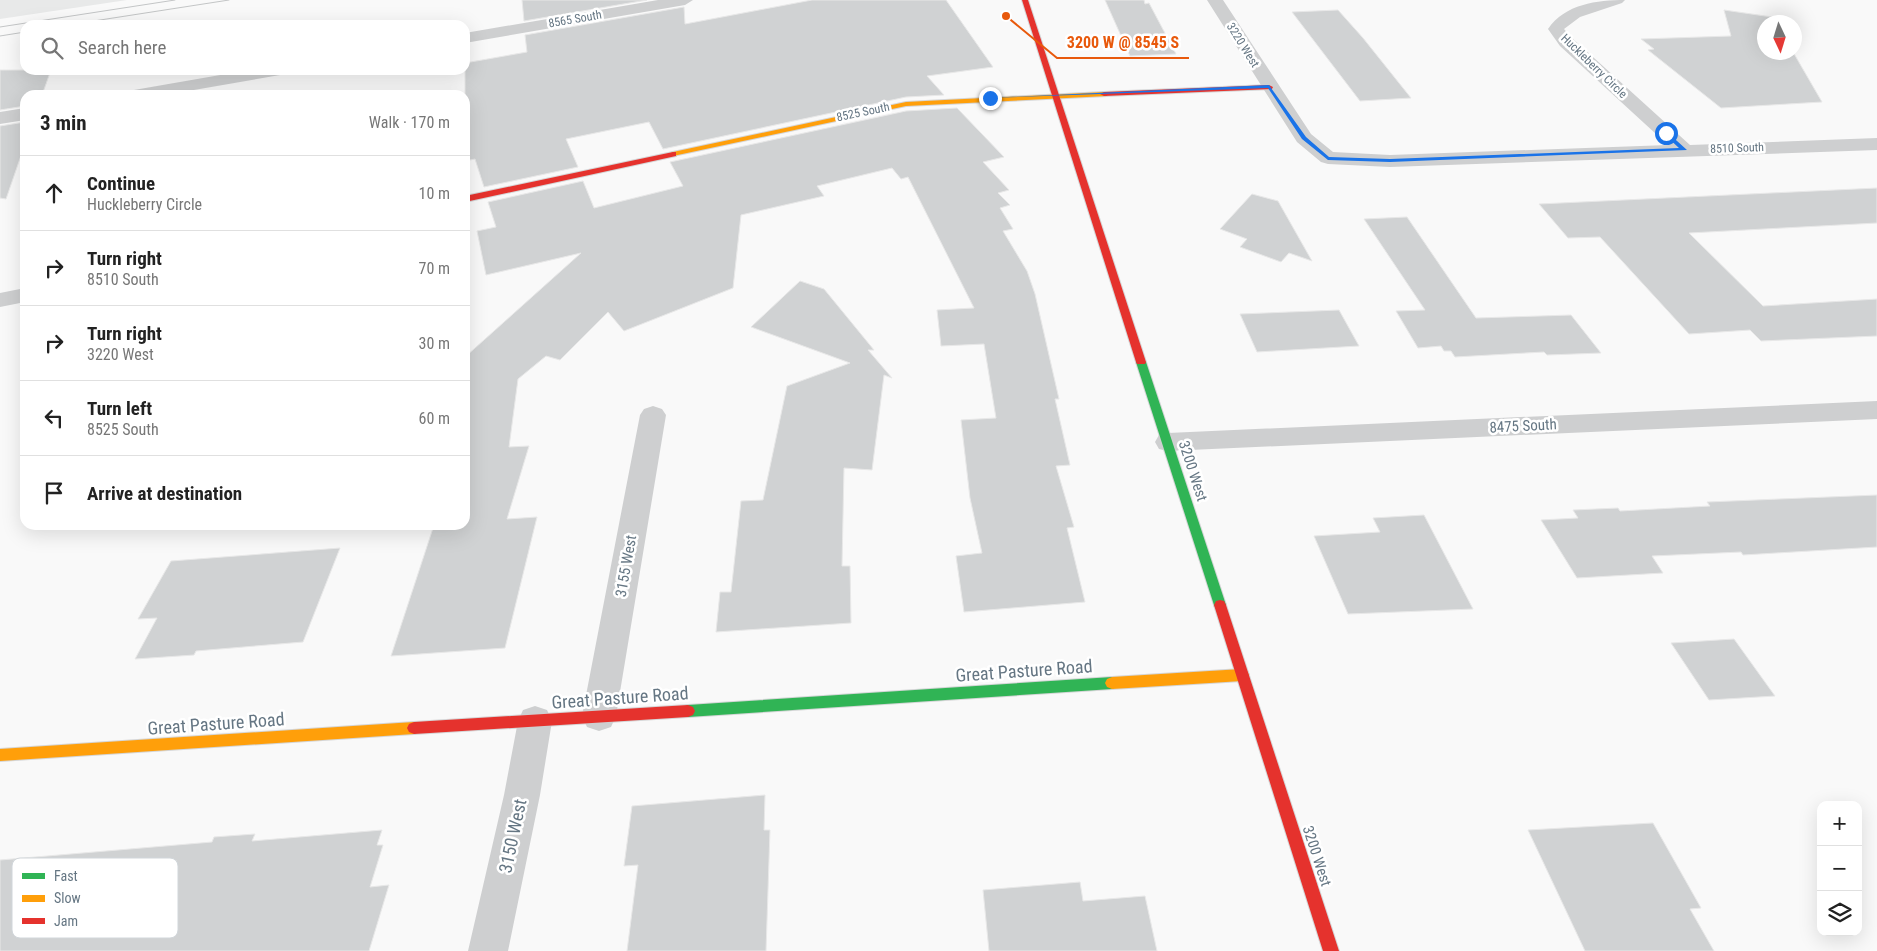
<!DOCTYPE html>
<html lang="en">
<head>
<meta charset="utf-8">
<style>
  body { margin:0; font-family:"Roboto Condensed",sans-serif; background:#f2f2f2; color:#222 }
  .controls { position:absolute; right:15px; bottom:15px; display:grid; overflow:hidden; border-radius:10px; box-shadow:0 5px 20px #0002 }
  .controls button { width:45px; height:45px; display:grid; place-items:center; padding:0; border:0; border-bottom:1px solid #e0e0e0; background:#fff; color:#222; font:25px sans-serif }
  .compass { position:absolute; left:1757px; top:15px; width:45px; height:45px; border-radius:50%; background:#fff; box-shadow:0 5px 20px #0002; rotate:176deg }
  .stop { position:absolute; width:15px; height:15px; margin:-11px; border:4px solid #1a73e8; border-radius:50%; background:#fff }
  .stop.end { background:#1a73e8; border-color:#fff; box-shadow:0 1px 5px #0008 }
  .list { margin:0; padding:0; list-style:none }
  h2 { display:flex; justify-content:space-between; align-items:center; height:65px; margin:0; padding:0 20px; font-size:21px }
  h2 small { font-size:16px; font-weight:400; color:#767676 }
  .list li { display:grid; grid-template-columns:32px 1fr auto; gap:15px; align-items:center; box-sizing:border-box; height:75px; padding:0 20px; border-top:1px solid #e0e0e0 }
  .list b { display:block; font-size:19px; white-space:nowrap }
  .list p { margin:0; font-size:16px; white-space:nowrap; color:#767676 }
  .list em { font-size:16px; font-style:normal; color:#767676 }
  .icon { flex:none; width:28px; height:28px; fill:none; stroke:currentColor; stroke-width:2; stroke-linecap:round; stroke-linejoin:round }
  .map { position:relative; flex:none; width:1877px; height:951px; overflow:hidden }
  .search { position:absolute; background:#fff; box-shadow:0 5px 20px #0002; left:20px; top:20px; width:450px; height:55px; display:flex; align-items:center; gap:12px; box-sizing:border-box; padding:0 18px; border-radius:15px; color:#767676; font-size:19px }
  .panel { position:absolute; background:#fff; box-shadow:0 5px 20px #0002; left:20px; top:90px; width:450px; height:440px; border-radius:15px }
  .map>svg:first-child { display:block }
  .built { fill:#e8e9e9 }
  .building { fill:#d0d2d3; stroke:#e8e8e8 }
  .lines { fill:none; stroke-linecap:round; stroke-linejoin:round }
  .fast-casing { stroke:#d5d6d7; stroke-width:2 }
  .slow-casing { stroke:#d5d6d7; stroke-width:2 }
  .jam-casing { stroke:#d5d6d7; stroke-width:2 }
  .street { fill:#cecfd0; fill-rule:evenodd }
  .fast { fill:#30b455; fill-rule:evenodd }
  .slow { fill:#ff9f0a; fill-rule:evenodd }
  .jam { fill:#e5322d; fill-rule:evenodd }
  .tram { stroke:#c3c5c6; stroke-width:1 }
  .route { fill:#1a73e8 }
  .labels { text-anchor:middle; stroke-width:5; stroke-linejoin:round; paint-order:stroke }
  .far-street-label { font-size:12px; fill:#657683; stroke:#fff }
  .street-label { font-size:15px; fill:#657683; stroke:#fff }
  .near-street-label { font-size:18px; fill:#657683; stroke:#fff }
  .key { fill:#fff; stroke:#d1d6da; stroke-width:1 }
  .key-label { font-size:14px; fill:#657683 }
  .leader { fill:none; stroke:#e8590c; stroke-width:2 }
  .callout-dot { fill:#e8590c; stroke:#fff; stroke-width:2 }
  .callout-label { font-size:16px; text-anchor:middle; font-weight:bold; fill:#e8590c; stroke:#fff; stroke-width:5; stroke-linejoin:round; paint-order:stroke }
</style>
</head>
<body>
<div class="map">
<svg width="1877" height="951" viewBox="0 0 1877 951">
  <rect width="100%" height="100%" fill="#f9f9f9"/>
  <path class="built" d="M0,0H127L0,19Z"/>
  <path class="building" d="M522,0H647L524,21Z
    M812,0H946L993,67L927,76L944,95L906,97L663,149L649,122L566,139L578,167L484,187L475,159L465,161V63L527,52L525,35L684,7L685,24Z
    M1105,0H1144L1145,4L1149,3L1176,54L1130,56Z
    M1338,10L1363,38L1411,98L1360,101L1292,12Z
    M1724,10L1772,17L1776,22H1764V52H1793L1822,102L1721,108L1648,50L1654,49L1641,39L1731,36Z
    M0,70H51L42,95H25V106L0,110Z
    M957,108L1004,157L983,162L1009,190L998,193L1010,205L1000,208L1013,229L1003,231L1027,271L1035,294L1059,399H1055L1070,465L1056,466L1074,527L1067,528L1085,602L964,612L956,556L982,553L970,498L961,420L996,418L984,344L941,346L937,310L974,308L908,177L901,179L892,168L817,186L824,196L741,215L733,288L624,331L608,312L560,360L546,356L518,379L509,447L529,446L507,519L537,517L505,648L391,656L434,525H465V357L581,253L486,275L477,231L496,227L488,202L583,181L594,208L683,186L670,162L906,111Z
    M25,122V144L6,199L0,198V126Z
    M1877,188V223L1689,233L1763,306L1877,299V336L1761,341L1750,330L1689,334L1600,237L1568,238L1539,204Z
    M1252,194L1278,201L1312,261L1289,253L1281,262L1240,247L1247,239L1220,229Z
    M1407,217L1476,318L1571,315L1601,353L1547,355L1544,352L1455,357L1451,351H1444L1441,346L1418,348L1396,311L1425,310L1364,219Z
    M800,281L824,289L874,350H868L892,378L884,375L872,470L844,468L842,566H850L851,623L716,632L720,592H731L741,501L763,500L787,386L850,363L751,327Z
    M1339,310L1359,346L1257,352L1240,314Z
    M1877,495V547L1743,555L1741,552L1652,556L1663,573L1577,578L1541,520L1578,518L1573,510L1618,508L1620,511L1710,506L1707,502Z
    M1424,515L1473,609L1348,614L1314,536L1380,532L1373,518Z
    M340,548L303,642L196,651L194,655L135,659L157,618L138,619L171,561Z
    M1734,639L1775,696L1709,700L1671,643Z
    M765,795L764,830H770L766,951H627L638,865L624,866L632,806Z
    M1653,823L1701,908L1690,909L1714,951H1585L1528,830Z
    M382,830L377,845H383L370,887L389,885L369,951H0V860L212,842L214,837L255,834L252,841Z
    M1080,882L1083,901L1145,896L1157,951H989L983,890Z"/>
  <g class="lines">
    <g class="fast-casing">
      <path id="fast" d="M1141,359L1146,362L1226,605L1224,609L1220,610L1216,609L1214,605L1136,362Z
        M1112,677L1117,679L1119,683L1117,687L1112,689L688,717L683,715L681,711L683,707L688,705Z"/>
    </g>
    <g class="slow-casing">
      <path id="slow" d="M1104,92H1107V96L906,106L673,156L669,154L673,152L906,102Z
        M1242,669L1247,671L1249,675L1247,679L1242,681L1112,689L1107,687L1105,683L1107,679L1112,677Z
        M414,722L419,724L421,728L419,732L414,734L0,761V749Z"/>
    </g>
    <g class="jam-casing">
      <path id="jam" d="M1022,0H1028L1146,362L1145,364H1137L1136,362Z
        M1269,85L1273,87L1272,89L1104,96L1100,94L1104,92Z
        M673,152H676V156L465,202V196Z
        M1220,600L1224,601L1226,605L1339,951H1323L1214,605L1216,601Z
        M688,705L693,707L695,711L693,715L688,717L414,734L409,732L407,728L409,724L414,722Z"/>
    </g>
    <path class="street" d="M658,0H693L685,5L465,43V33Z
      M1207,0H1223L1311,134L1333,152L1390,155L1668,145L1560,46L1548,29C1565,4 1597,0 1625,0L1622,3L1580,17L1564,29L1572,38L1690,145L1877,138V150L1390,167L1328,164L1321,162L1297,142Z
      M249,70H289L286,74L280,75L165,95H125L128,91L134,90Z
      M25,108V120L0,124V112Z
      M25,288V302L0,307V293Z
      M1877,401V419L1168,451L1159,449L1155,442L1159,435L1168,433Z
      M653,406L662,409L666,415L616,716L611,727L599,731L587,727L582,716L640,415L644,409Z
      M535,706L547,710L552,721L540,795L508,951H468L504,795L518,721L523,710Z"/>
    <use href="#fast" class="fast"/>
    <use href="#slow" class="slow"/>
    <use href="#jam" class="jam"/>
    <path class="tram" d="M68,25L229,0
      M0,27L175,0
      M0,36L25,32"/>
  </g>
  <path class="route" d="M1269,85L1306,137L1329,157L1390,159L1679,148L1664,134L1666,131L1687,150L1390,162L1328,160L1302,139L1268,88L987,98Z"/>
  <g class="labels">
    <g class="far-street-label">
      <text transform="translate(575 19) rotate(-10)" y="4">8565 South</text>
      <text transform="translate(1243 45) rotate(58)" y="4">3220 West</text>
      <text transform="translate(1594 66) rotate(44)" y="4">Huckleberry Circle</text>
      <text transform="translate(863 112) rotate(-12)" y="4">8525 South</text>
      <text transform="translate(1737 148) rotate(-2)" y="4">8510 South</text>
    </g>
    <g class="street-label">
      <text transform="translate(1523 426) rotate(-3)" y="5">8475 South</text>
      <text transform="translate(1193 471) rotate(72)" y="5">3200 West</text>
      <text transform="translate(626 566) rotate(-80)" y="5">3155 West</text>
      <text transform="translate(1317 856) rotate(72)" y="5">3200 West</text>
    </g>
    <g class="near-street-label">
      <text transform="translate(1024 671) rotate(-4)" y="6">Great Pasture Road</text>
      <text transform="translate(620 698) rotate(-4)" y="6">Great Pasture Road</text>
      <text transform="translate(216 724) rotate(-4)" y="6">Great Pasture Road</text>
      <text transform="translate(513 836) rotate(-78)" y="6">3150 West</text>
    </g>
  </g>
  <rect x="12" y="858" width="166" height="80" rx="8" class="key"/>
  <rect x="22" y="873" width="23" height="6" fill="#30b455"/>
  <rect x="22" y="895" width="23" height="7" fill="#ff9f0a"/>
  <rect x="22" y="918" width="23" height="6" fill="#e5322d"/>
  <g class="key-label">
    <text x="54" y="881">Fast</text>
    <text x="54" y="903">Slow</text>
    <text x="54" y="926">Jam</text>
  </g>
  <path class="leader" d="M1006 16L1057 58H1189"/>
  <circle class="callout-dot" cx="1006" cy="16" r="5"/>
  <g class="callout-label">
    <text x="1123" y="48">3200 W @ 8545 S</text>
  </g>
</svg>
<div class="controls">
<button>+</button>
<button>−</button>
<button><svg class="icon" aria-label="layers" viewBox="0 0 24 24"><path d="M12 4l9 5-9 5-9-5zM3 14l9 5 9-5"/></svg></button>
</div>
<svg class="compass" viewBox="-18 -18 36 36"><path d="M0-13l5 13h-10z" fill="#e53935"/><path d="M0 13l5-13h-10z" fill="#767676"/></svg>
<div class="stop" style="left:1666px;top:133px"></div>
<div class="stop end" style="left:990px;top:98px"></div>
<div class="search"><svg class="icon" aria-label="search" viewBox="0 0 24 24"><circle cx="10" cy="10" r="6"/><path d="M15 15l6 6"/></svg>Search here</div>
<section class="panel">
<h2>3 min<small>Walk · 170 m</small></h2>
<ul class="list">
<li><svg class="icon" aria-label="ahead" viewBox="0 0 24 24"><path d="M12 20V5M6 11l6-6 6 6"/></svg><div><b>Continue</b><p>Huckleberry Circle</p></div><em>10 m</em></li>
<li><svg class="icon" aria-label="right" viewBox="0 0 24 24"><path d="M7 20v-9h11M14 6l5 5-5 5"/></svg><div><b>Turn right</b><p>8510 South</p></div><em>70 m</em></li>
<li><svg class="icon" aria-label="right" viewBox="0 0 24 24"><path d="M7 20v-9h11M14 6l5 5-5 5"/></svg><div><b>Turn right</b><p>3220 West</p></div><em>30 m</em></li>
<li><svg class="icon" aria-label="left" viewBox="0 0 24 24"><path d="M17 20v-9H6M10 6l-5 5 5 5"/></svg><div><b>Turn left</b><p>8525 South</p></div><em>60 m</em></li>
<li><svg class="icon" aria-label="arrive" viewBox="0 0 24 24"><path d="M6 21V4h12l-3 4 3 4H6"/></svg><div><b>Arrive at destination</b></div></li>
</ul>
</section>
</div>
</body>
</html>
